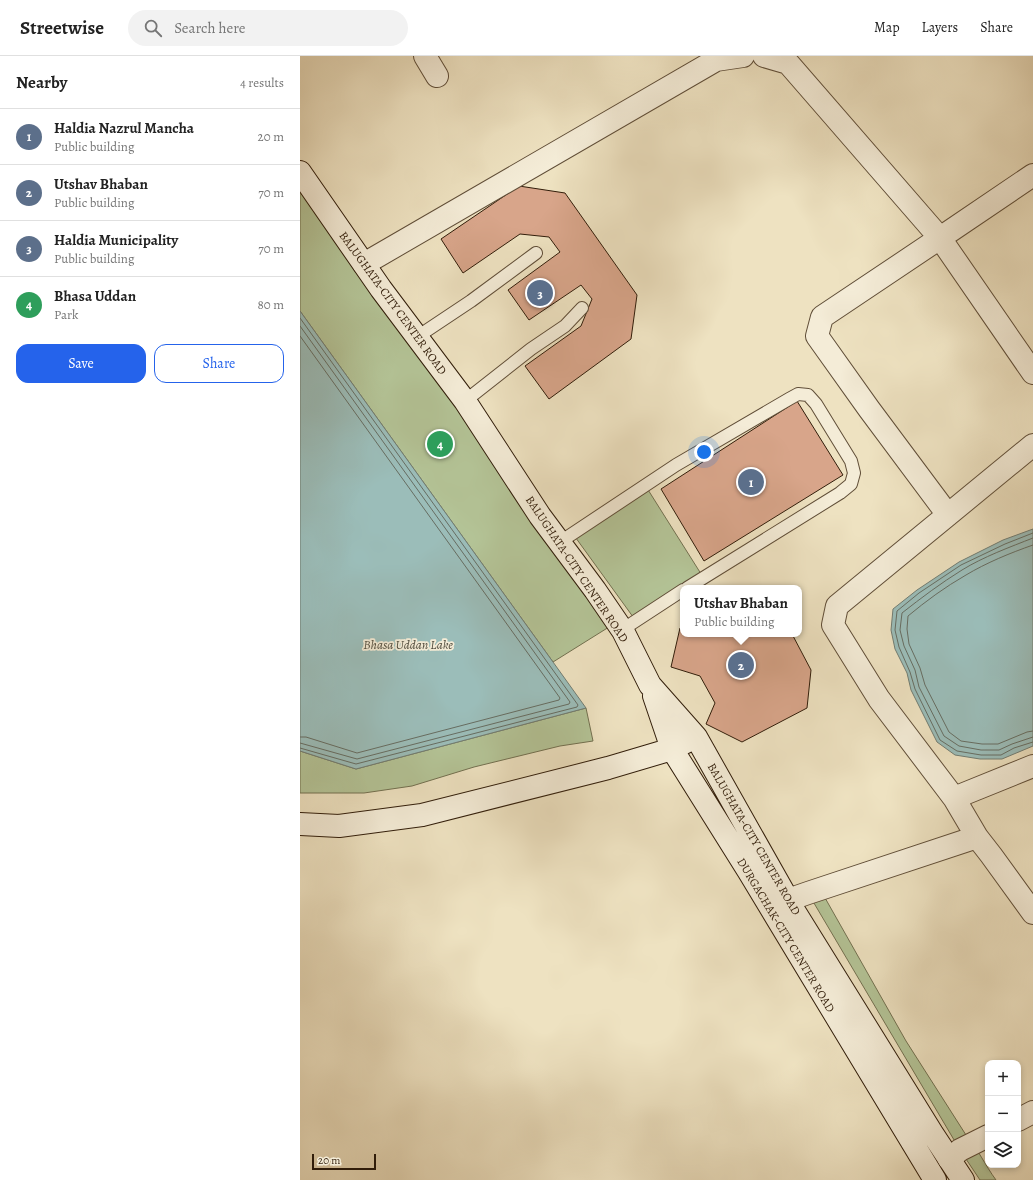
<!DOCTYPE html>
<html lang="en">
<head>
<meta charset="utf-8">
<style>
  body { margin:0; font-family:Alegreya,serif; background:#f2f2f2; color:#222 }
  .controls { position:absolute; right:12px; bottom:12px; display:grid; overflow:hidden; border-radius:8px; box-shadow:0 2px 6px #0003 }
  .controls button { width:36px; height:36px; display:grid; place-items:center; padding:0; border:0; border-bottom:1px solid #e0e0e0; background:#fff; color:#222; font:20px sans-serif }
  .scale { position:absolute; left:12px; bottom:10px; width:64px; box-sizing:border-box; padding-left:4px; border:2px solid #311d0a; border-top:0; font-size:11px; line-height:14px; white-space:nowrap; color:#311d0a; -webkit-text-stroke:3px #f4ecd7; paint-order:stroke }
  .you { position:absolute; left:404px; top:396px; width:14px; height:14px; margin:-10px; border:3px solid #fff; border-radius:50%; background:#1a73e8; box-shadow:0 0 0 6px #1a73e833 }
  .badge { display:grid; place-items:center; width:26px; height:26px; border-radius:50%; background:#2563eb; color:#fff; font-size:13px; font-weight:700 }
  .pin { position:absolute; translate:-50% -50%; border:2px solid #fff; box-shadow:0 1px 4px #0006 }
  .popup { position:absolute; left:380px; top:529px; width:122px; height:52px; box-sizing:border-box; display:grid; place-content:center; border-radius:8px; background:#fff; filter:drop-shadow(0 1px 3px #0005); font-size:13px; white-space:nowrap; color:#767676 }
  .popup b { font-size:15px; color:#222 }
  .popup::after { content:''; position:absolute; left:50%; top:100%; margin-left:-8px; border:8px solid transparent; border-top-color:#fff }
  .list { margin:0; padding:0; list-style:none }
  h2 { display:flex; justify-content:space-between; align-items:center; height:52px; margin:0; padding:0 16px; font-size:17px }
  h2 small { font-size:13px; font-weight:400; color:#767676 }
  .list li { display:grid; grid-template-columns:26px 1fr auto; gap:12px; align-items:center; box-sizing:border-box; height:56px; padding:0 16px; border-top:1px solid #e0e0e0 }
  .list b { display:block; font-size:15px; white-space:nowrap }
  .list p { margin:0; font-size:13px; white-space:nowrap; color:#767676 }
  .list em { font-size:13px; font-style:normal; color:#767676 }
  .actions { display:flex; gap:8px; padding:12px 16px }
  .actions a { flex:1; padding:9px 0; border:1px solid #2563eb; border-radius:12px; text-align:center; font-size:14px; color:#2563eb }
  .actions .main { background:#2563eb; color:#fff }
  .icon { flex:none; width:22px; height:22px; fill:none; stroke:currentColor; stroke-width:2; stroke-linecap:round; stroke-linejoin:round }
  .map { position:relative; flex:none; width:733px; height:1124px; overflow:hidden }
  header { display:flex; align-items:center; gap:24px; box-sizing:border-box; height:56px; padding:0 20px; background:#fff; border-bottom:1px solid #e0e0e0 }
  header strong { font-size:19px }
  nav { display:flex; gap:22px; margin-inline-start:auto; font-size:14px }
  .search { width:280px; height:36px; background:#f2f2f2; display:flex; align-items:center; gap:10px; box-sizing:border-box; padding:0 14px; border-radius:22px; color:#767676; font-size:15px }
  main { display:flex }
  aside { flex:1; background:#fff }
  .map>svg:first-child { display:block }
  .green { fill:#b4c497; stroke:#727050 }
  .water { fill:#9bbdb9; stroke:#717d73 }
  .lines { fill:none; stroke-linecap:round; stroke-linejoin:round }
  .shore { stroke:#666d62; stroke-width:1 }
  .building { fill:#d8a58a; stroke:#311d0a }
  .lane-casing { stroke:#604e38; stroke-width:14 }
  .street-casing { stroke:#604e38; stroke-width:24 }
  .secondary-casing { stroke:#311d0a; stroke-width:24 }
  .lane { stroke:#f4ecd7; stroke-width:12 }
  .street { stroke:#f4ecd7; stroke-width:22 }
  .secondary { stroke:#f4ecd7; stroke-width:22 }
  .labels { text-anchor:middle; stroke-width:3.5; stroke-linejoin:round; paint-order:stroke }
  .street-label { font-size:12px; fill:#311d0a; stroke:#f4ecd7 }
  .water-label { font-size:13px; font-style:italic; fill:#514d3f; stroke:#f4ecd7 }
</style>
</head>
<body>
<header>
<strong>Streetwise</strong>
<div class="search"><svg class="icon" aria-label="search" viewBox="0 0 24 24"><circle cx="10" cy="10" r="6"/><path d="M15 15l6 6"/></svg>Search here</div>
<nav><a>Map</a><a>Layers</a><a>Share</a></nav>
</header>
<main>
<aside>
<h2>Nearby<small>4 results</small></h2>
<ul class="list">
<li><span class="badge" style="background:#5c6f8a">1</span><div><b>Haldia Nazrul Mancha</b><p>Public building</p></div><em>20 m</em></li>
<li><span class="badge" style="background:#5c6f8a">2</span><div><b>Utshav Bhaban</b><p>Public building</p></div><em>70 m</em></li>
<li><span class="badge" style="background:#5c6f8a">3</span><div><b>Haldia Municipality</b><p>Public building</p></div><em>70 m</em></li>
<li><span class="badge" style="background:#2e9e5b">4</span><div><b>Bhasa Uddan</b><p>Park</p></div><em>80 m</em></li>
</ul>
<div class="actions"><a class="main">Save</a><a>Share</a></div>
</aside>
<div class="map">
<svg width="733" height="1124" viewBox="0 0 733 1124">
  <rect width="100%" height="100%" fill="#eee2c1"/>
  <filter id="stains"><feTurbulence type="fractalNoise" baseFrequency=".005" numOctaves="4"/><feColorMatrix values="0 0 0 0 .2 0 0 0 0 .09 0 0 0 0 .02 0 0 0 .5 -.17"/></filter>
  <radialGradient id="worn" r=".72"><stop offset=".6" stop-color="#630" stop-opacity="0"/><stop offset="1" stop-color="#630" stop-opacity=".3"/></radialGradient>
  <path class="green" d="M0,130L158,348L309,571L253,606L0,255Z
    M345,429L403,521L336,565L273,478Z
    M286,652L293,685L260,690L174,711L112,730L64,737H0V695L56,713Z
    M520,833L606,985L666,1079C678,1093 685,1109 696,1124H680L660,1094L508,837Z"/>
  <path class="water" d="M0,255L253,606L286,652L56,713L0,695Z
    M733,473V690L702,703H680L655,699L637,686L611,634L607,617L595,593L591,574L593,553L617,534L659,506L703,484Z"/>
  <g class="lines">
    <path class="shore" d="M0,262L278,649L277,651L56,708L0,692
      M0,270L270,646L269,648L57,703L0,687
      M0,280L260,642L259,644L57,697L6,681H0
      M733,477L705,488L661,509L619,537L597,555L595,574L599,591L610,616L615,633L640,684L657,695L681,699H701L714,692L733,686
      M733,482C710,491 683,501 662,514C641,527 621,542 602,557L600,574L604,590L615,614L619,631L644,680L659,690L681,694H699L712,688L733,681
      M733,489C710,497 686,507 666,519C645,531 626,545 608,560L607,573L609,588L620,612L625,629L649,676L661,685L682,688H698L727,676L733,675"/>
  </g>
  <path class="building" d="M219,130L265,137L337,239L331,283L249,343L225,310L281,270L292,243L281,229L229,264L208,234L260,196L249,181L220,178L163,217L141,183Z
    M497,345L543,419L404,505L361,433Z
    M383,570V578H492L511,614L507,652L442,686L406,668L415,647L400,620L371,611L380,572Z"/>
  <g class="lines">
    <g class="lane-casing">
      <path id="lane" d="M117,283L123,277L171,245L236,197
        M165,345L231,293L265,270L282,252
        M260,486L376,409L489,343L498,338L508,339L516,348L551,405L554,417L551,428L540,437L387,532
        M323,575L331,568L383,534"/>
    </g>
    <g class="street-casing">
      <path id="street" d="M125,0L137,20
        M464,0L488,7L640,182L733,119
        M64,208L416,4L443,0
        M648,459L569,353L517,280L522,261L640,182L733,317
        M654,742L579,643L533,569L537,550L733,389
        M677,781L654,742L733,710
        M488,844L508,837L677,781L691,799L733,857
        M718,1064L733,1056
        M649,1103L660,1094L688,1080"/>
    </g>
    <g class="secondary-casing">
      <path id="secondary" d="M0,116L81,233L165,345L240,460L295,534L323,575L350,629L396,681L493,853L632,1077L663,1124
        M354,640L372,693L449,816L635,1124
        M0,768L39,770L122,759L308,712L372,693L386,686"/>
    </g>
    <use href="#lane" class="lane"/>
    <use href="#street" class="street"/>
    <use href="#secondary" class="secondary"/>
  </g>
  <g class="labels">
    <g class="street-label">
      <text transform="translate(93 247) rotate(54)" y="4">BALUGHATA-CITY CENTER ROAD</text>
      <text transform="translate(277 513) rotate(56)" y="4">BALUGHATA-CITY CENTER ROAD</text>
      <text transform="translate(454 783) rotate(60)" y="4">BALUGHATA-CITY CENTER ROAD</text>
      <text transform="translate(486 879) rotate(59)" y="4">DURGACHAK-CITY CENTER ROAD</text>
    </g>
    <g class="water-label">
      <text x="108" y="593">Bhasa Uddan Lake</text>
    </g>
  </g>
  <rect width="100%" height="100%" filter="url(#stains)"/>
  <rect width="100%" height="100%" fill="url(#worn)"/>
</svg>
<div class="controls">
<button>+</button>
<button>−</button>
<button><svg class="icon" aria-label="layers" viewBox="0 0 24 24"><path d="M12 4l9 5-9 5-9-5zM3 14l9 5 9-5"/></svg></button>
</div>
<div class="scale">20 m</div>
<div class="you"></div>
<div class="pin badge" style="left:451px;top:426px;background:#5c6f8a">1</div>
<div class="pin badge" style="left:441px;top:609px;background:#5c6f8a">2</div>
<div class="popup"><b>Utshav Bhaban</b>Public building</div>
<div class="pin badge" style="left:240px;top:237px;background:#5c6f8a">3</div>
<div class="pin badge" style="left:140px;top:388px;background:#2e9e5b">4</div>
</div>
</main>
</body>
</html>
